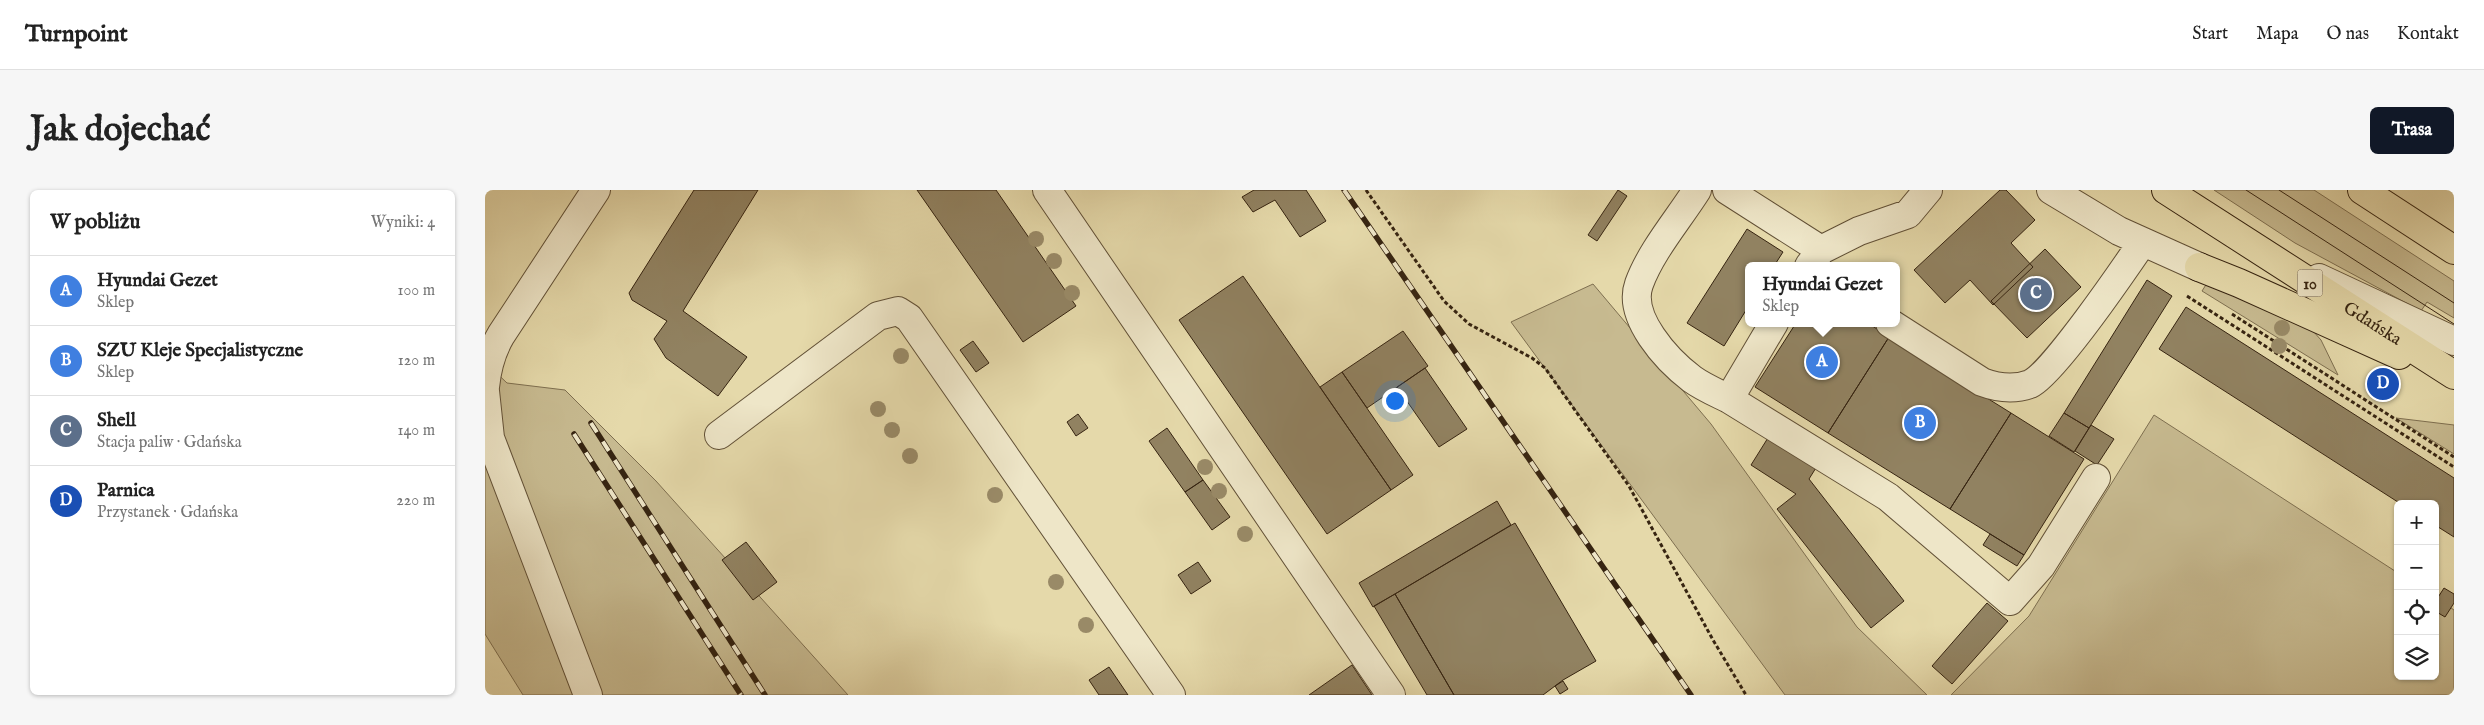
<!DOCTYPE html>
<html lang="pl">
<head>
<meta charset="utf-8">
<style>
  body { margin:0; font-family:"IM FELL English",serif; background:#f6f6f6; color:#222 }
  .controls { position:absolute; right:15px; bottom:15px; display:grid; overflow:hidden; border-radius:8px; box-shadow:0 1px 4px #0004 }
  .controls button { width:45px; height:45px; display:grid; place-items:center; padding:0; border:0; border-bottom:1px solid #e0e0e0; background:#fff; color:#222; font:25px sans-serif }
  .you { position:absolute; left:909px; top:210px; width:18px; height:18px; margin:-12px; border:4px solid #fff; border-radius:50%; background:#1a73e8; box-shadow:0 0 0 8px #1a73e833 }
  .badge { display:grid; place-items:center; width:32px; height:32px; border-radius:50%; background:#111827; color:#fff; font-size:16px; font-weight:700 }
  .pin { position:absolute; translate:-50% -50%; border:2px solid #fff; box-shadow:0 1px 5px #0006 }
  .popup { position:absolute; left:1260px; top:72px; width:155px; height:65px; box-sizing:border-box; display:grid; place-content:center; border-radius:8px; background:#fff; filter:drop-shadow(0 1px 4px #0005); font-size:16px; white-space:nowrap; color:#767676 }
  .popup b { font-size:19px; color:#222 }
  .popup::after { content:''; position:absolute; left:50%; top:100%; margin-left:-10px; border:10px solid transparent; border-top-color:#fff }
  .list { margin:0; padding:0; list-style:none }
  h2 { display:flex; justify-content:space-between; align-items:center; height:65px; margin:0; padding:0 20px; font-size:21px }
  h2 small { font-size:16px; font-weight:400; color:#767676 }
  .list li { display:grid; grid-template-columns:32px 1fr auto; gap:15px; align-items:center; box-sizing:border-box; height:70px; padding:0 20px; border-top:1px solid #e0e0e0 }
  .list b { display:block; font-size:19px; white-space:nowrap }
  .list p { margin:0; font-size:16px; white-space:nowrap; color:#767676 }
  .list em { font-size:16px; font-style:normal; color:#767676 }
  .icon { flex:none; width:28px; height:28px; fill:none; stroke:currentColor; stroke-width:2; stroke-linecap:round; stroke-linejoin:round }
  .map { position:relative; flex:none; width:1969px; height:505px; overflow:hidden; border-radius:8px }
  header { display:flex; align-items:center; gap:30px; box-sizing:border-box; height:70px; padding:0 25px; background:#fff; border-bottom:1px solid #e0e0e0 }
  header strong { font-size:24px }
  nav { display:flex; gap:28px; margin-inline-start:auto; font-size:18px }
  .intro { display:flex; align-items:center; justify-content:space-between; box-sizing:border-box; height:120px; padding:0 30px }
  h1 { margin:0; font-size:35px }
  .button { padding:12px 22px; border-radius:8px; background:#111827; color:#fff; font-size:18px; font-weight:700 }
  main { display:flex; gap:30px; padding:0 30px }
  aside { flex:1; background:#fff; border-radius:8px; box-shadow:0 1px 4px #0004 }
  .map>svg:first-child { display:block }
  .green { fill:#c7ba90; stroke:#7e6f50 }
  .building { fill:#918261; stroke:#362411 }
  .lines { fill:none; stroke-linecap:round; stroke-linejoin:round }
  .minor-casing { stroke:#625137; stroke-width:30 }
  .major-casing { stroke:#362411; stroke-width:30 }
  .path { stroke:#362411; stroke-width:3; stroke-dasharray:4 2.5; stroke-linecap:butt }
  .minor { stroke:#eee6c8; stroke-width:28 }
  .major { stroke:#e5d9aa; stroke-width:28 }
  .tram { stroke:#362411; stroke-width:1 }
  .rail-casing { stroke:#362411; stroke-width:5.5 }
  .rail { stroke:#eee6c8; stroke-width:4; stroke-dasharray:11; stroke-linecap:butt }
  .tree { fill:#998a67 }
  .labels { text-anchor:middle; stroke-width:5; stroke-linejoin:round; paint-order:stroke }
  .shield { fill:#eee6c8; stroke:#6d5e48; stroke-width:1 }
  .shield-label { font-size:16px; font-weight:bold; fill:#362411 }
  .street-label { font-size:18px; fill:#362411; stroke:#eee6c8 }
</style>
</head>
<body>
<header>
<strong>Turnpoint</strong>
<nav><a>Start</a><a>Mapa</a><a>O nas</a><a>Kontakt</a></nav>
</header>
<div class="intro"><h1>Jak dojechać</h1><a class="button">Trasa</a></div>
<main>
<aside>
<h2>W pobliżu<small>Wyniki: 4</small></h2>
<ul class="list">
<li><span class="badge" style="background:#3f7fe0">A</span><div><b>Hyundai Gezet</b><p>Sklep</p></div><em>100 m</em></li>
<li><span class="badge" style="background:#3f7fe0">B</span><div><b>SZU Kleje Specjalistyczne</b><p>Sklep</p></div><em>120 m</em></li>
<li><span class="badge" style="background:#5c6f8a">C</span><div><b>Shell</b><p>Stacja paliw · Gdańska</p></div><em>140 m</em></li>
<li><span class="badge" style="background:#1a4fb4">D</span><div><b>Parnica</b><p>Przystanek · Gdańska</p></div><em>220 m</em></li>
</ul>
</aside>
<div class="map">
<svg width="1969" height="505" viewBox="0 0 1969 505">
  <rect width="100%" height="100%" fill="#e5d9aa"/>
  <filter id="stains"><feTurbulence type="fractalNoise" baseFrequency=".004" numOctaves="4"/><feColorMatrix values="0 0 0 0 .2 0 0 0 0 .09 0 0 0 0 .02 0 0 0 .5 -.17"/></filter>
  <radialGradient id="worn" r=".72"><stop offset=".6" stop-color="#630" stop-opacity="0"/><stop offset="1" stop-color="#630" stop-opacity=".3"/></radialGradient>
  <path class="green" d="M1729,0H1829L1969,91V128L1942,112L1936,121L1810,53Z
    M1724,90L1828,141L1836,150L1853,185L1717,101Z
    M1108,94L1226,234L1372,437L1442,505H1300L1026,132Z
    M0,172L22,193L80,200L171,291L363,505H38L0,444Z
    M1669,225L1913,383V486H1950V407L1969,420V505H1466L1544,426Z
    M1911,228L1969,235V264Z"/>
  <path class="building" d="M209,0H273L198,121L262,167L233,206L181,168L169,149L182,131L147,110L144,103Z
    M432,0H511L591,116L538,152Z
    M769,0H821L841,31L815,47L790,10L768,22L757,7Z
    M1133,0L1142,6L1112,51L1103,45Z
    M1515,0H1521L1550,30L1526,53L1548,77L1508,115L1485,90L1460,113L1429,80Z
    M1262,39L1298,62L1289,76H1263V117L1239,156L1202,133Z
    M1560,59L1596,97L1542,148L1506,111Z
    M758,86L906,300L842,344L694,130Z
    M1662,90L1687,106L1604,238L1579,223Z
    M1701,117L1969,288V347L1950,335V314H1916L1674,159Z
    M1311,133H1383L1404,147L1343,243L1270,197Z
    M918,141L943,176L882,218L857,182Z
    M1404,147L1526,223L1465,319L1343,243Z
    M488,151L504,173L491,182L475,160Z
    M940,178L982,239L954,257L912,197Z
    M857,182L928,285L906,300L835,197Z
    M1526,223L1599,269L1539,365L1465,319Z
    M1579,223L1604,238L1589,262L1564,246Z
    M593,224L603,238L591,246L582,232Z
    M1606,235L1629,249L1612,275L1590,261Z
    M682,238L718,290L700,302L664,251Z
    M1286,243L1334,273L1324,289L1419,411L1386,438L1292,319L1311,304L1266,275Z
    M718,290L745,327L727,340L700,302Z
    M1012,311L1026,335L888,417L874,393Z
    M1030,333L1111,471L1078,490L1058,505H969L910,404Z
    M1505,344L1539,365L1532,376L1498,355Z
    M261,352L292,392L268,410L237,370Z
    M713,372L726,391L706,404L693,385Z
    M1959,398L1969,404V413L1960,427L1950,421V412Z
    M910,404L969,505H942L889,416Z
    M1502,413L1523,431L1467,494L1447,476Z
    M867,475L887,505H824Z
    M624,477L643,505H614L604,490Z
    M1078,491L1083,499L1075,504L1070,496Z"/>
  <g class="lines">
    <g class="minor-casing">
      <path id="minor" d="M562,0L906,505
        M1212,0C1193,30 1166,61 1154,94C1142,127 1182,170 1207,189C1218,197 1232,203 1244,209
        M1242,0L1336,60
        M1566,0L1634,41L1714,77
        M1324,76L1336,60L1374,41L1423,24L1443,0
        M1834,88L1969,151
        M1289,133L1244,209L1403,307L1525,411L1556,376L1611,288
        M1405,133L1497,192C1513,198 1529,200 1545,194C1567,185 1640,78 1657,53
        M0,197C2,177 6,162 16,145L111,0
        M0,201L5,248L103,505
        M234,245L393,126L413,121L424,128L686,505"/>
    </g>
    <g class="major-casing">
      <g id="major">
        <path id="s1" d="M1681,0L1969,185"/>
        <path d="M1877,0L1969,60"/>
        <path d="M1714,77L1754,93L1914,165"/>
      </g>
    </g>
    <path class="path" d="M881,0L959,111L984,134L1047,168L1060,178L1144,296L1228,450L1261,505
      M1702,106L1969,277
      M1747,124L1969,267"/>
    <use href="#minor" class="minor"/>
    <use href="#major" class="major"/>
    <path class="tram" d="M1761,0L1969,134
      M1794,0L1969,113"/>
    <g class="rail-casing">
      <path id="rail" d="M859,0L1206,505
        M106,233L280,505
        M89,244L256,505"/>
    </g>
    <use href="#rail" class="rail"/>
  </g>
  <g class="tree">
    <circle cx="551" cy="49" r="8"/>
    <circle cx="569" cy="71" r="8"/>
    <circle cx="587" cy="103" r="8"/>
    <circle cx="1797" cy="138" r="8"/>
    <circle cx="1794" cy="156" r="8"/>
    <circle cx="416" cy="166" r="8"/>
    <circle cx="393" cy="219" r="8"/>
    <circle cx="407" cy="240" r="8"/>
    <circle cx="425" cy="266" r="8"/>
    <circle cx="720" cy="277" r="8"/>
    <circle cx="734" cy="301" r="8"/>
    <circle cx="510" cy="305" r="8"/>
    <circle cx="760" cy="344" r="8"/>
    <circle cx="571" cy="392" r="8"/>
    <circle cx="601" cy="435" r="8"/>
  </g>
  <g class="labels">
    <rect class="shield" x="1812.5" y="79.5" width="25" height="27" rx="4"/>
    <g class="shield-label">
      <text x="1825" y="99">10</text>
    </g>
    <g class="street-label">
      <text dy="6" stroke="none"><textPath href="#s1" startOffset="246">Gdańska</textPath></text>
    </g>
  </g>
  <rect width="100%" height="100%" filter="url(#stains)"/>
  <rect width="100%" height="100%" fill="url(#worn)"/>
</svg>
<div class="controls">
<button>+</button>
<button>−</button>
<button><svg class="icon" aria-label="locate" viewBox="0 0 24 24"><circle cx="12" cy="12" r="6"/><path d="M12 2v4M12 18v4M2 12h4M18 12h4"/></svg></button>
<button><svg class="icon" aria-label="layers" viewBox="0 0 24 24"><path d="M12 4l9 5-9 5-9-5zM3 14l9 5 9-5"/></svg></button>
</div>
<div class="you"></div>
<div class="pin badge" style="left:1337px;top:172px;background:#3f7fe0">A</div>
<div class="popup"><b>Hyundai Gezet</b>Sklep</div>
<div class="pin badge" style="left:1435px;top:233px;background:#3f7fe0">B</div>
<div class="pin badge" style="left:1551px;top:104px;background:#5c6f8a">C</div>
<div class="pin badge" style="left:1898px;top:194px;background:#1a4fb4">D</div>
</div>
</main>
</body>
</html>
